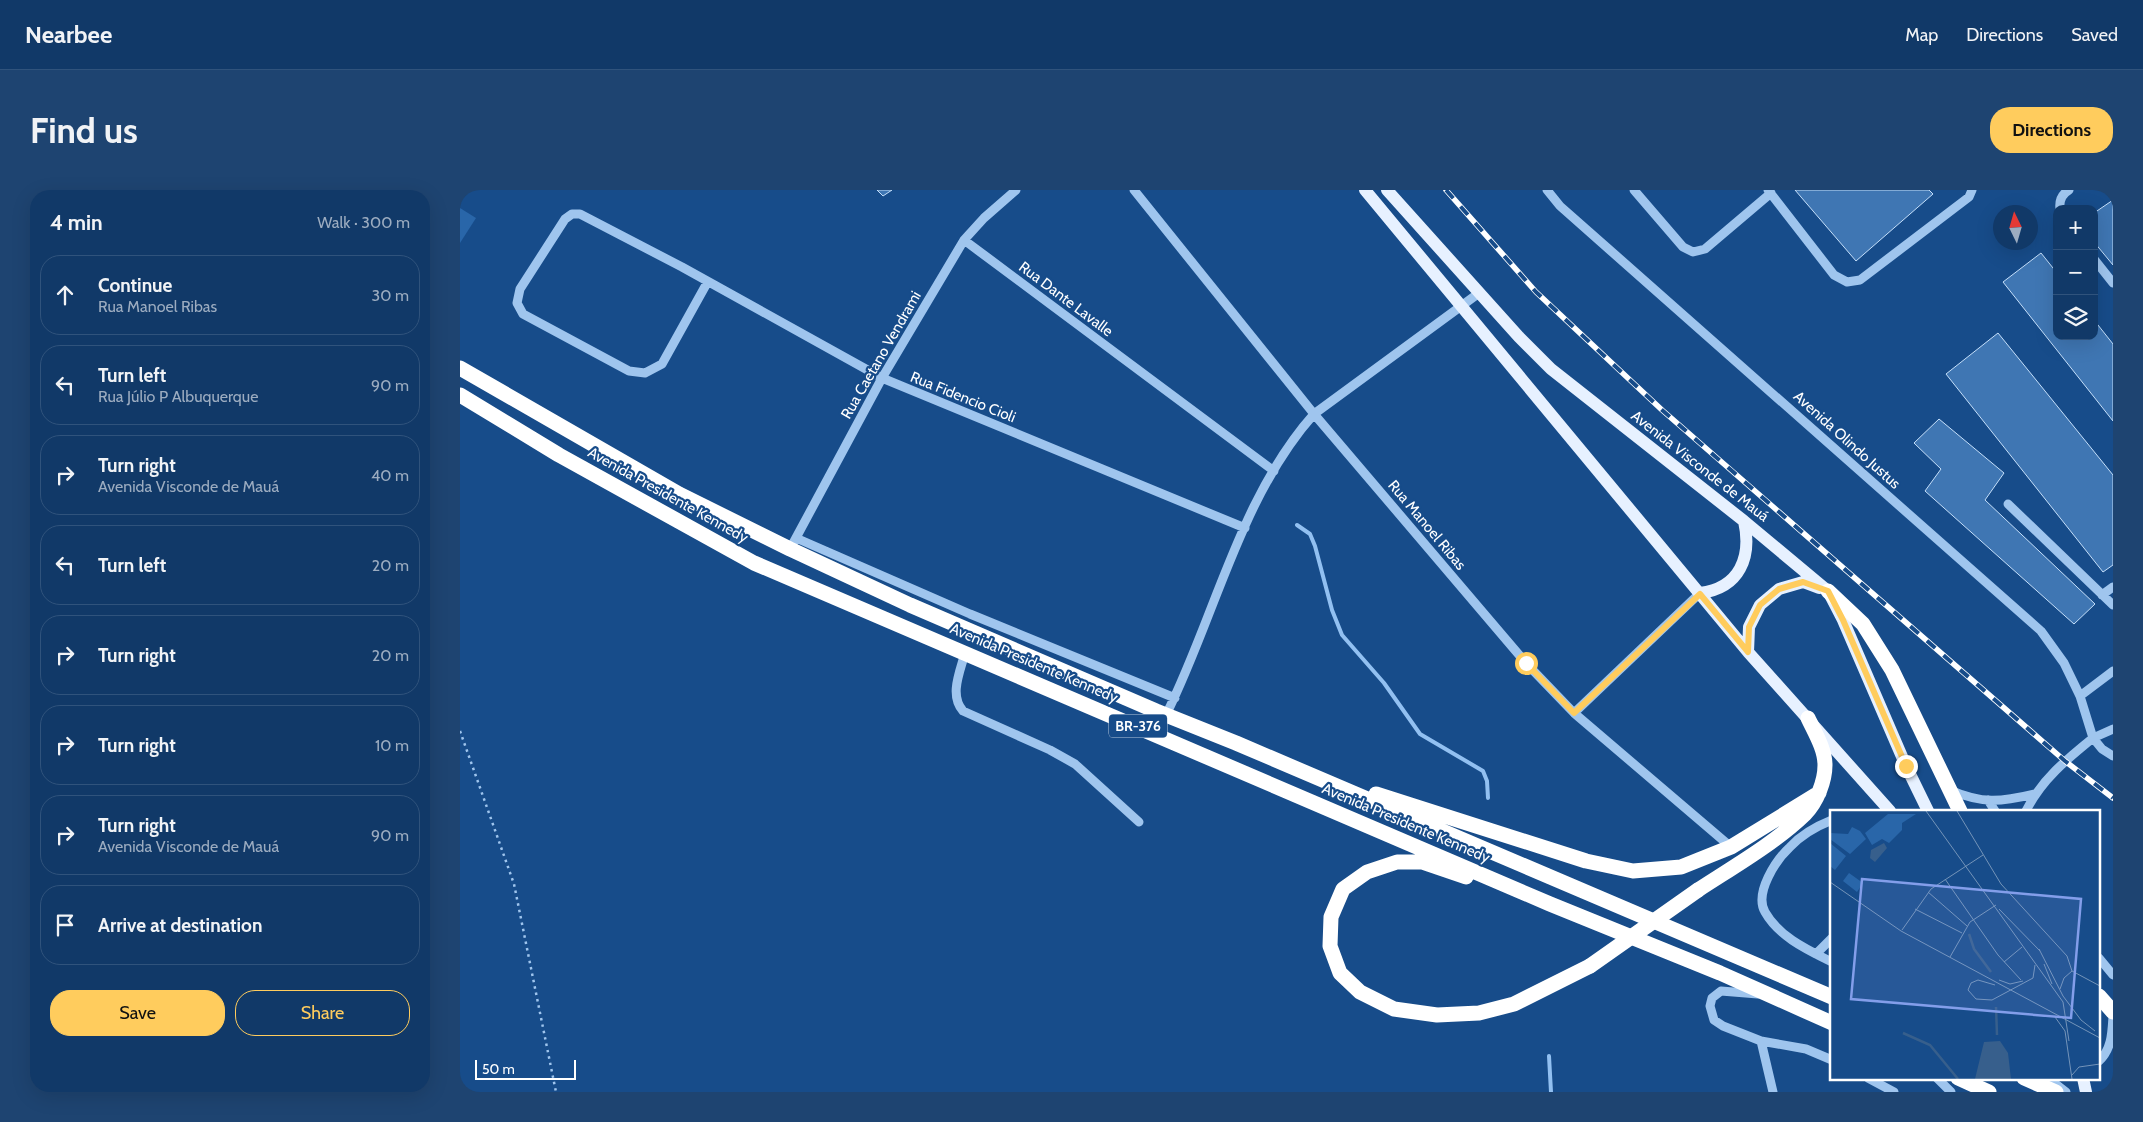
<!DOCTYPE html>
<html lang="en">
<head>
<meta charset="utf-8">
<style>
  body { margin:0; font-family:Cabin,sans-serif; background:#1e4471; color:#f1f3f6 }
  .controls { position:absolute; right:15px; top:15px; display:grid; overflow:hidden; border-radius:10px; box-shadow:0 5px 20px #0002 }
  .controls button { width:45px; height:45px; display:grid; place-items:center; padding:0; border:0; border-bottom:1px solid #30537c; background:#113968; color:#f1f3f6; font:25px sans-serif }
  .compass { position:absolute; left:1533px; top:15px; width:45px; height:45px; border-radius:50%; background:#113968; box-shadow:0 5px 20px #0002; rotate:355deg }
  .scale { position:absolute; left:15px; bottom:12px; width:101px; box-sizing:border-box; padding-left:5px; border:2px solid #fff; border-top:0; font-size:14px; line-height:18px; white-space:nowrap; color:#fff; -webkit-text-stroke:4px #174c8a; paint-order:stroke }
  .stop { position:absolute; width:15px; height:15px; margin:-11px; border:4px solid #ffcc5d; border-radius:50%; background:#fff }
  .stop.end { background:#ffcc5d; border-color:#fff; box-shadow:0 1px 5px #0008 }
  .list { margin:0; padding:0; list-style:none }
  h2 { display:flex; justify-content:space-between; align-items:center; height:65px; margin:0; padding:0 20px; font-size:21px }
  h2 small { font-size:16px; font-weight:400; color:#9cacc0 }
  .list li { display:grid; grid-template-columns:32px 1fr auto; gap:15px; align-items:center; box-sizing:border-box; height:80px; margin:0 10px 10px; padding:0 10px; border:1px solid #30537c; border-radius:20px }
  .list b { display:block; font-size:19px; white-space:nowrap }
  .list p { margin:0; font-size:16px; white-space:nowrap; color:#9cacc0 }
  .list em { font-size:16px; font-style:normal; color:#9cacc0 }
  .actions { display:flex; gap:10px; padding:15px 20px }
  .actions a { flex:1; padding:11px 0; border:1px solid #ffcc5d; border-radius:20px; text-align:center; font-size:18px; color:#ffcc5d }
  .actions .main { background:#ffcc5d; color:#111 }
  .icon { flex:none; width:28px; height:28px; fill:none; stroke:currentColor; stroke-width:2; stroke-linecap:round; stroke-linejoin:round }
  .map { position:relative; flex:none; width:1653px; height:902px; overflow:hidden; border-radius:20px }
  header { display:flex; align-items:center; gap:30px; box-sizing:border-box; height:70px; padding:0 25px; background:#113968; border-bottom:1px solid #30537c }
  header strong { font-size:24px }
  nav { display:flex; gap:28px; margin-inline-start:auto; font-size:18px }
  .intro { display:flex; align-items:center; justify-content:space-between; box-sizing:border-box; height:120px; padding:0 30px }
  h1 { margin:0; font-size:35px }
  .button { padding:12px 22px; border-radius:20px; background:#ffcc5d; color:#111; font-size:18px; font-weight:700 }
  main { display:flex; gap:30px; padding:0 30px }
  aside { flex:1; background:#113968; border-radius:20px; box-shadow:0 5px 20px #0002 }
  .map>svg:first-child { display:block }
  .green { fill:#2966a9 }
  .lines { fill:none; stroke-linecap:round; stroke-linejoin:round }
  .stream { stroke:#92c0f1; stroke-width:4 }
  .building { fill:#3f76b3; stroke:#c5dffa }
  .path { stroke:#9fc5ee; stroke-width:2.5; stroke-dasharray:2.5 4; stroke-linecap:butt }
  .minor { stroke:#9fc5ee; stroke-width:9 }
  .major { stroke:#e7f1ff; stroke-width:12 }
  .highway { stroke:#fff; stroke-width:15 }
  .rail-casing { stroke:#fff; stroke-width:5.5 }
  .rail { stroke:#174c8a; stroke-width:4; stroke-dasharray:11; stroke-linecap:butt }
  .major-bridge { stroke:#e7f1ff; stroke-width:12 }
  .highway-bridge { stroke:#fff; stroke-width:15 }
  .route { stroke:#ffcc5d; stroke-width:6 }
  .labels { text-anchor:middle; stroke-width:4.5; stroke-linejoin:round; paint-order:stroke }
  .shield { fill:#174c8a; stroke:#b9c9dc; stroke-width:1 }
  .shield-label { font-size:14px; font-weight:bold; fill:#fff }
  .street-label { font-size:15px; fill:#fff; stroke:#174c8a }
  .inset-river { fill:none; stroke:#375f8c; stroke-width:2.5 }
  .inset-road { fill:none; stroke:#7494b9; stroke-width:1 }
  .view { fill:#839eea; fill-opacity:0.15; stroke:#839eea; stroke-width:2.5 }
  .inset-edge { fill:none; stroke:#fff; stroke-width:2.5 }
</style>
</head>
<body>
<header>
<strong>Nearbee</strong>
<nav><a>Map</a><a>Directions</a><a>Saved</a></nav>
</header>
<div class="intro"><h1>Find us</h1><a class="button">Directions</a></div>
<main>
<aside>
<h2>4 min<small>Walk · 300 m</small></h2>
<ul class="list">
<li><svg class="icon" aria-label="ahead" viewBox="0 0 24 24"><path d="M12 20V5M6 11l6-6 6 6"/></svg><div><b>Continue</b><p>Rua Manoel Ribas</p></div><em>30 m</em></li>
<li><svg class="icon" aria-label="left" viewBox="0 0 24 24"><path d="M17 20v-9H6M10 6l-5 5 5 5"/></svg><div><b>Turn left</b><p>Rua Júlio P Albuquerque</p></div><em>90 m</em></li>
<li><svg class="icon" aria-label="right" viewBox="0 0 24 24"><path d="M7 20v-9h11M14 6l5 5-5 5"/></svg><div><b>Turn right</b><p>Avenida Visconde de Mauá</p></div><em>40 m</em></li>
<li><svg class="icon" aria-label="left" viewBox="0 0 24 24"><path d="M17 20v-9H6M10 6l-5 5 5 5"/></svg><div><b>Turn left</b></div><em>20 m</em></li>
<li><svg class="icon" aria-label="right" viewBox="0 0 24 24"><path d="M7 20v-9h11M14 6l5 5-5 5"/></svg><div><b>Turn right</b></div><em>20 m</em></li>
<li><svg class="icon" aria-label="right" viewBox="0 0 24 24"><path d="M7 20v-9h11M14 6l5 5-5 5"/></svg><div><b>Turn right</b></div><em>10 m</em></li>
<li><svg class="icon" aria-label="right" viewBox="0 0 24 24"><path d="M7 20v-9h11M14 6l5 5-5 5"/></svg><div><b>Turn right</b><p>Avenida Visconde de Mauá</p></div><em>90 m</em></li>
<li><svg class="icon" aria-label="arrive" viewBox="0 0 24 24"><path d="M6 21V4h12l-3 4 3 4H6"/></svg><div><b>Arrive at destination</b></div></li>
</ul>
<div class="actions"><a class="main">Save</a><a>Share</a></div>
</aside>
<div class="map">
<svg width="1653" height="902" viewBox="0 0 1653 902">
  <rect width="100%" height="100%" fill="#174c8a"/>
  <path class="green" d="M0,18L16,28L0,53Z"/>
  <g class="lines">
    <path class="stream" d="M837,335L850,344L855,356L872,420L882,445L924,493L960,544L1023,581L1027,591L1028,608
      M1089,866L1091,902"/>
  </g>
  <path class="building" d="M417,0H432L423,6Z
    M1335,0H1469L1473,4L1396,71Z
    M1653,10V75L1634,52V23Z
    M1581,63L1597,83V146H1634V130L1653,154V231L1543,92Z
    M1538,143L1653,285V375L1643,382L1486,184Z
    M1479,229L1544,283L1525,310L1635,414L1614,434L1465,301L1481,279L1454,253Z"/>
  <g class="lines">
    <path class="path" d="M0,541L54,694L96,902"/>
    <path class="minor" d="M674,0L854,224L1066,473L1114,523L1271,657
      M1087,0L1100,16L1581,441L1604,473L1620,506L1633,548L1653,539
      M1174,0L1223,57L1233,62L1245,59L1311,3
      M1308,0L1374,85L1387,92L1400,90L1509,7L1512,0
      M1600,19C1599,11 1602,4 1609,0
      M504,50L814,281
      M1634,69L1653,93
      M247,93L202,174L185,183L169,181L63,124L57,113L60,99L105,29L112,24H120L222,77L422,188L785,338
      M1548,314L1653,415
      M336,348L510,424L715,508
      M330,359L422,188L504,50L524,28L556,0
      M1642,405L1653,397
      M505,463C500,482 489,505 503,521L590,560L615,574L679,632
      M1620,506L1653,481
      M1114,523L1240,403
      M706,525C755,427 780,307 854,224L1019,103
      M1490,600C1522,614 1541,612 1574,604
      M1528,610L1535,621
      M1566,621C1581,590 1607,569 1633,548L1642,559L1653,566
      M1372,630C1357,636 1341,645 1330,657C1316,670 1294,703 1305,722C1319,747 1348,760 1372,772
      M1356,764L1372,748
      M1639,768L1653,785
      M1298,804L1261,801L1252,808L1250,816L1254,830L1263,836L1301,851L1346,859L1372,870
      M1301,851L1313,902
      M1639,871C1652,859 1652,842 1653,826
      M1408,888L1434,902
      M1477,888L1491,902
      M1588,888L1606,902"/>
    <path class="major" d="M905,0L1288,462L1430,621
      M927,0L1059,147L1091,179L1284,331L1368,401L1383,430L1446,576L1468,621
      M1240,403C1280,398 1292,367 1284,331
      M1288,462L1289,437L1300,415L1319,399L1343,392L1359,398"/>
    <path class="highway" d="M0,178L219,304L330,359L450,415L696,521L776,553L1372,807
      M0,205L99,265L294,373L1090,714L1260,783L1372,833
      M1368,401L1403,434L1432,480L1500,621
      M916,604L1126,671L1173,681L1221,677L1271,657L1359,603
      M1006,687L962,672H937L907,682L883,699L871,727L870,756L880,783L900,802L934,819L977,825L1019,823L1054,814L1130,776
      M1238,700C1273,677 1315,653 1345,624C1357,612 1365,591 1365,575C1365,559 1355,543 1348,528
      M1639,806L1653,822
      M1498,888L1529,902
      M1564,888L1596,902"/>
    <g class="rail-casing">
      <path id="rail" d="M986,0L1076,102L1202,220L1605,571L1653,608"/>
    </g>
    <use href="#rail" class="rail"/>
    <path class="major-bridge" d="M1623,888L1626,902"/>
    <path class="highway-bridge" d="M1130,776L1238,700"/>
  </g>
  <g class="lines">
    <path class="route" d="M1066,473L1114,523L1240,404L1288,462L1289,437L1300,415L1319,399L1343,392L1368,401L1383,430L1446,576"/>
  </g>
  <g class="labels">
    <rect class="shield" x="649" y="524.5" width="58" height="23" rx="4"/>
    <g class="shield-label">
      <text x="678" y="541">BR-376</text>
    </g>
    <g class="street-label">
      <text transform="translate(606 109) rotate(37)" y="5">Rua Dante Lavalle</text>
      <text transform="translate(421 165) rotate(-60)" y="5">Rua Caetano Vendrami</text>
      <text transform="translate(503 207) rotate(22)" y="5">Rua Fidencio Cioli</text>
      <text transform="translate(1387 250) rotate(42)" y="5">Avenida Olindo Justus</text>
      <text transform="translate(1240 276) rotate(38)" y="5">Avenida Visconde de Mauá</text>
      <text transform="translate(208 305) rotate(29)" y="5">Avenida Presidente Kennedy</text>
      <text transform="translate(967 335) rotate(50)" y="5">Rua Manoel Ribas</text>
      <text transform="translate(574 473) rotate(23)" y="5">Avenida Presidente Kennedy</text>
      <text transform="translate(946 633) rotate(23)" y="5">Avenida Presidente Kennedy</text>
    </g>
  </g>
  <g transform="translate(1370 620)">
    <rect width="270" height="270" fill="#174c8a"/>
    <path d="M58,4H86L72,13V20L59,33L52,29L42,35L35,23ZM22,17L30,21L36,29L20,44L0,29V23L18,24ZM0,33L16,46L5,60L0,56ZM19,63L33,73L27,82L13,71Z" fill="#2966a9"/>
    <path d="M54,33L57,38L45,52L40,48L41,40ZM170,231L178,243L181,269H145L154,232Z" fill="#375f8c"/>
    <path class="inset-river" d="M139,124L144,139L161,162M166,197L167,225M73,223L100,235L128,269"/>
    <path class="inset-road" d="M96,1L233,192L239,231M127,1L171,74L237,146L242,161M115,69L168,145L191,170M0,72L71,121L270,228M98,82L137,116M85,99L132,123M169,99L210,141M72,120L101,79L153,45M209,139L233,186L251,210L265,221M120,147L140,112L166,95M174,152L192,137M214,154L222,174M169,170L180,174L193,171M165,175L148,170L141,173L138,180L146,189L162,190L203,168L205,155M230,179L234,168L242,161L270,176M225,207L235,221L242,269M242,265L249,257L270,254"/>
    <path class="view" d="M32,69L251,89L241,208L21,189Z"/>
    <rect width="270" height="270" class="inset-edge"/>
  </g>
</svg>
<div class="controls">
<button>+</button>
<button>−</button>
<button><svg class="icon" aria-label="layers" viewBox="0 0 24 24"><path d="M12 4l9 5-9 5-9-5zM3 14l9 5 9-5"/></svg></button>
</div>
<svg class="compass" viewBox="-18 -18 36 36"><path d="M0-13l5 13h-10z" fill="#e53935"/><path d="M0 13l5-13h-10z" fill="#9cacc0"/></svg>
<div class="scale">50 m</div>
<div class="stop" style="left:1066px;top:473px"></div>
<div class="stop end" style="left:1446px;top:576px"></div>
</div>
</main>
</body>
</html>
